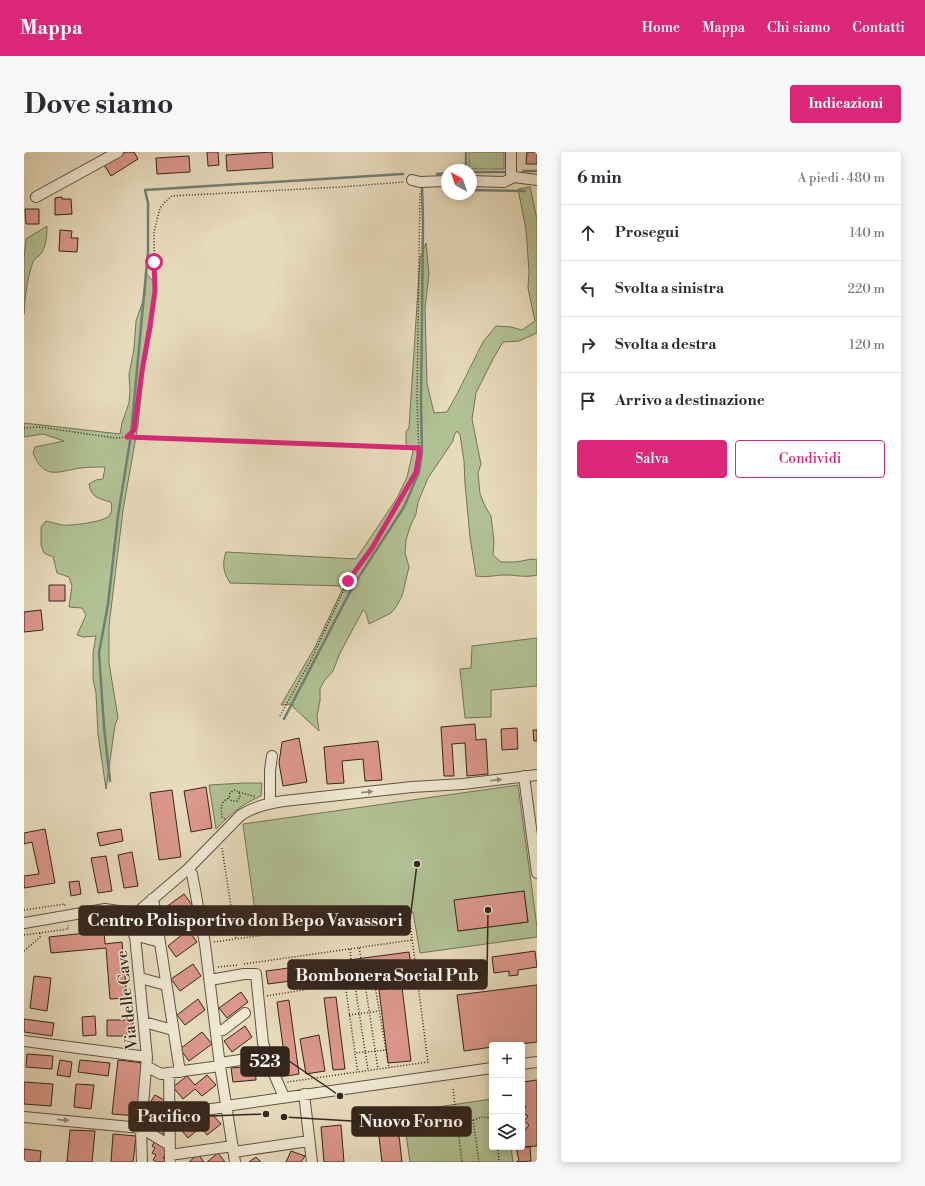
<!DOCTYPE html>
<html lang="it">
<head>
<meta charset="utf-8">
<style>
  body { margin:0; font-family:"Libre Bodoni",serif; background:#f7f7f7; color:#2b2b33 }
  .controls { position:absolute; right:12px; bottom:12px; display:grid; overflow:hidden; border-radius:4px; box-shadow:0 2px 10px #0003 }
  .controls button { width:36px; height:36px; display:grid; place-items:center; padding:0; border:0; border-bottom:1px solid #e1e1e2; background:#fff; color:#2b2b33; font:20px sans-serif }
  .compass { position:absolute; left:417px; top:12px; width:36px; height:36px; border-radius:50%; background:#fff; box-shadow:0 2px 10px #0003; rotate:320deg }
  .stop { position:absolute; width:12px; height:12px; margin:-9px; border:3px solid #db2777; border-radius:50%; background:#fff }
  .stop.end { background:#db2777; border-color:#fff; box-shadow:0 1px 4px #0008 }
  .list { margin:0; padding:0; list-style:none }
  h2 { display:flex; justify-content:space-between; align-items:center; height:52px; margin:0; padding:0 16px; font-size:17px }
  h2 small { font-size:13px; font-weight:400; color:#7c7c81 }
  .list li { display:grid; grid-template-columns:26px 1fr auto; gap:12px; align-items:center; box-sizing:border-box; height:56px; padding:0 16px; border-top:1px solid #e1e1e2 }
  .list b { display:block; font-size:15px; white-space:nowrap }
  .list em { font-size:13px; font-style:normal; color:#7c7c81 }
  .actions { display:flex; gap:8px; padding:12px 16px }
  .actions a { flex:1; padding:9px 0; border:1px solid #db2777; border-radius:4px; text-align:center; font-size:14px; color:#db2777 }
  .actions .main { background:#db2777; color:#fff }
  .icon { flex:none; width:22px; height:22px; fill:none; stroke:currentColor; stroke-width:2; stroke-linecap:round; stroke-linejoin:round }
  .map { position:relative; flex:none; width:513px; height:1010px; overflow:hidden; border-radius:4px }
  header { display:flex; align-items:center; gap:24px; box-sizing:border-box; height:56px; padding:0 20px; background:#db2777; color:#fff }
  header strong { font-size:19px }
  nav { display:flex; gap:22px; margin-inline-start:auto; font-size:14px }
  .intro { display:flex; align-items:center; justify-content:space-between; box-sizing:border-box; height:96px; padding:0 24px }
  h1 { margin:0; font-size:28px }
  .button { padding:10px 18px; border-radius:4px; background:#db2777; color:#fff; font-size:14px; font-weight:700 }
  main { display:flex; gap:24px; padding:0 24px }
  aside { flex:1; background:#fff; border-radius:4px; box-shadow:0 2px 10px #0003 }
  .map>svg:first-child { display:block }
  .green { fill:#b1c194; stroke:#737458; fill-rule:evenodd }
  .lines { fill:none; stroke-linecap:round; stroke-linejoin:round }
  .stream { stroke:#707f76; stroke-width:2.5 }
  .building { fill:#db978b; stroke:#35261d }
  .street-casing { stroke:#625345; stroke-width:12 }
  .path { stroke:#35261d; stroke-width:1.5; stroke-dasharray:1 2; stroke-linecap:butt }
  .street { stroke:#efe8d3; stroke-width:10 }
  .oneway { fill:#928778 }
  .route { stroke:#db2777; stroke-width:5 }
  .labels { text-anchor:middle; stroke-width:3; stroke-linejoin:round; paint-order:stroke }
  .street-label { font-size:16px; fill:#35261d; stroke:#efe8d3 }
  .leader { fill:none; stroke:#35261d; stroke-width:1.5 }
  .callout-dot { fill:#35261d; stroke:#efe8d3; stroke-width:1.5 }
  .callout { fill:#35261d; stroke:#35261d; stroke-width:1.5 }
  .callout-label { font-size:17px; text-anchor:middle; font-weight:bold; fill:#fff }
</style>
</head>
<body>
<header>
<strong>Mappa</strong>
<nav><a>Home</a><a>Mappa</a><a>Chi siamo</a><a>Contatti</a></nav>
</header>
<div class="intro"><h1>Dove siamo</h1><a class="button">Indicazioni</a></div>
<main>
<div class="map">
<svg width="513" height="1010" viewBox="0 0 513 1010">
  <rect width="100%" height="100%" fill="#e7dbbc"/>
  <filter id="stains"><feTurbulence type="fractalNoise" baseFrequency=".005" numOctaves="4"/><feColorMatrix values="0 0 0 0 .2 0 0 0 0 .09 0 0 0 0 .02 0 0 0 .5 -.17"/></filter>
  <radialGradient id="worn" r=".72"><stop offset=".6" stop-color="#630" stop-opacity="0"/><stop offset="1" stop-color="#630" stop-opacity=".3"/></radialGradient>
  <path class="green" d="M445,0H480V17H445Z
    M506,35L513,67V181L495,189L479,190L469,207L452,241L448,267L457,312L454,321L456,342L461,354L467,364L470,389L469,403L477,410H492L508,407L513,408V423C499,426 494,423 481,423C471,423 462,426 452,424L446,385L441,332L440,309L436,283L433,279L430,284L429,289L404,326L394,350L392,362L386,375L382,388L381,401L385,415L378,444L372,455L367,461L345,472L342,461L339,458L316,501L309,519L300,529L296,537V549L293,564L295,579L269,555V552L257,553L291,495L320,434L206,431C199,419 198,413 202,400L332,407L373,346L383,325L389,299L382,292V279L385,276L396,106L402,91L405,122L401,156L403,232L410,261L423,260L433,242L459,190L472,174L487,175L498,178L511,169L504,136L505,119L502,77L494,37Z
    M23,74C23,84 22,97 15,104C12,106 11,106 9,110C3,127 1,145 0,162V106L2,87Z
    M122,121L130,131L128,175L120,215L114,273L99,358L85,474V511L94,566L91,573L82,637L74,582L72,541L69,527V501L72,484L59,485L53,483L62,463L58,456L45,455L48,434L45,425L33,421L29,405L20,401L17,393V375L22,369C27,370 33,372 38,373C46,374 82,370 86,363C88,359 88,354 87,350C76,347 67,346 65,332L72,328L79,327L81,315C73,315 64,315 56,316C33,320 20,328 9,301L11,295L40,289L19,282L0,285V271L96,282L98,271L105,251L106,239L105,223L110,197L112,169L121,143Z
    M513,486V534L467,538V565L441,566L436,517L447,516L448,494Z
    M220,631H238L237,644C218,652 207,662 192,677L185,633Z
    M494,633L513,775V785L396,801L389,760L234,782L219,672ZM500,739L504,770L435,779L431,748ZM322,757L323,764L296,768L295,760Z
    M468,947V995H487L489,1010H386L379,960Z"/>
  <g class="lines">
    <path class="stream" d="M442,0V18
      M499,19H513
      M447,20H480
      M413,22L423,21
      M447,38L501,39
      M107,282L124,100V51L121,38L379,22
      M260,567L329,434L380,355L395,320L398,300L397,251L399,71L398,33
      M86,629L80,575L75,501L84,452L94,364L106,289"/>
  </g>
  <path class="building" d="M102,0H110L114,7L87,24L80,13Z
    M183,0H194L195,13L184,14Z
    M248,0L249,16L203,19L202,3Z
    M503,0H513V12H502Z
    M165,4L166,20L133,22L132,6Z
    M38,45V47H47L48,62L31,63V46Z
    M1,57H15V72H2Z
    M36,78L48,79L47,86H54L53,100L35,99Z
    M25,433H41V449H25Z
    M17,458L19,478L0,480V460Z
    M451,572L452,588L462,587L464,622L443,624L441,591L428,592L430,624H420L417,575Z
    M493,576L494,597L478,598L477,577Z
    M509,578H513V589H510Z
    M275,586L283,630L259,634L255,611L258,590Z
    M354,589L358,628L341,629L339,607L318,609L320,631L303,632L300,595Z
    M182,635L188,676L167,680L160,639Z
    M148,638L157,705L135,708L126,641Z
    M21,677L31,731L0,736V724L15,722L8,690L0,692V681Z
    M97,677L99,689L76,694L73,681Z
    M108,700L114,734L100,736L94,703Z
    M82,704L88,739L74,741L67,706Z
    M55,729L57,742L47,744L45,730Z
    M500,739L504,770L434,779L430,748Z
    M160,742L169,754L148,771L138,758Z
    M164,778L173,790L152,805L144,794Z
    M80,779L81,792L98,790L103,846L86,847L82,796L27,801L25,785Z
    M511,799L513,815L494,818V823L485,824V819L470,821L468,805Z
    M385,800L387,813L244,832L242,819Z
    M169,812L177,824L156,839L147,827Z
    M10,824L27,826L23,859L6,856Z
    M513,833V890L488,893H468V895L440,899L433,843Z
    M378,835L387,909L364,911L355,838Z
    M217,840L224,850L203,866L195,856Z
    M312,845L321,917L309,918L300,846Z
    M174,847L181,858L161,873L153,863Z
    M265,848L275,922L263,924L253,850Z
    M71,864L72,883L59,884L58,865Z
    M0,867L30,871L28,884L0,880Z
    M83,868H109V884H83Z
    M221,874L228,885L208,900L200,889Z
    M178,880L188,892L165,909L156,897Z
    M295,883L301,919L282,922L276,887Z
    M3,902L29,904L28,917L2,915Z
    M36,908L48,910L46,925L33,923Z
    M56,908L86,911L84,924L54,920Z
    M94,908L119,911L113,964L88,962Z
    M231,914L232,928L209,930L207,916Z
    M183,923L192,933L178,944L171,937L159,947L149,935L163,924L171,933Z
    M513,928V994L500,995L498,982L505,973L500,969L504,964L498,960L502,955L498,952L501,946L498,943V939L500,937L499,930Z
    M0,930L29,932L27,954L0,952Z
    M52,932L70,933L67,957L50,955Z
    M131,943L142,949L139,955L141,957L138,962L142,964L138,970L140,972L137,978L140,980L137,984L128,979L132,973L129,971L132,966L128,964L131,959L127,957L130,951L127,949Z
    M168,962L176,972L188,962L197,972L183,983L177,975L164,986L154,974Z
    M373,966L378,1010H358L353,968Z
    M317,973L320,1010H300L297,975Z
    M46,978L71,979L68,1010H43Z
    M89,982L112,984L109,1010H87Z
    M132,987L143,993L140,999L142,1001L139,1006L143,1008L142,1010H133L129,1008L132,1003L128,1001L131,996L128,994Z
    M499,990L500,995H506L507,1009L492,1010L495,1009L492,995H498V991Z
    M0,997L17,999L16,1010H0Z
    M267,999L281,1004L277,1010H262Z
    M194,1001L201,1010H183Z
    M174,1002L180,1010H165Z
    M232,1005L237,1010H225Z"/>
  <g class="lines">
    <g class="street-casing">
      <path id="street" d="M487,0V21L490,25
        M388,28L396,30L423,29
        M447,29L480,30L490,25L513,28
        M12,45L94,0
        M500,624L513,721
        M246,651V618L248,604
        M164,717L168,722L181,792L196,914L211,1010
        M128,747L130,752L156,920
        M109,764L164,717L217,663C231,654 245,651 260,649L388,635L439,632L513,623
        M109,764L123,905L117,976L118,1010
        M0,771L81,757L101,760L109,764
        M110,783L136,790
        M116,826L142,833
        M186,828L220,822H232L239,891L247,915L260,945
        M120,870L149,878
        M192,879L199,878L221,861
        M0,889L123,905
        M196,911L230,906
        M498,912L513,910
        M122,914L137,922L196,914
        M145,921L146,1010
        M280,942L288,1010
        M202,954L468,916
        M145,963L202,955
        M0,965L117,976L142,991H145
        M210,1000L285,989
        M146,1003L209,994"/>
    </g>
    <path class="path" d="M0,276L16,275L91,286L103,285L110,278L131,139L130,80L136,56L141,50L148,44L316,35L380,30
      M103,285L395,296
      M256,564L288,506L324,429L348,396L392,321L395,303L393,248L396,39
      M215,640L232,645
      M201,667L198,665C197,656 196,650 205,646L206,641L210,638L215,640L216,645L213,649H208L205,646
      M198,696L212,787
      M0,758L41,752V754
      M0,783L44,777V773
      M190,790L385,763L404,910L263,930
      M335,796L337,806
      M326,797L327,807
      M0,799L16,785V781
      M220,812L388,788
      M194,815L214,813
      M339,819L354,917
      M329,821L344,918
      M321,831L331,901L362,898L350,828
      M243,844L321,831L393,822
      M325,863L355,859
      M362,898L365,916
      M331,902L334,920
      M429,937L438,1010
      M449,968L458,965L468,966
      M434,970L449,968L455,1010
      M474,995L475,1010"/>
    <use href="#street" class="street"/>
  </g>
  <defs><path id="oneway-solid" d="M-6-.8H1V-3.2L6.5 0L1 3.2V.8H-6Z"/></defs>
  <g class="oneway">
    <use href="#oneway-solid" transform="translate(472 628) rotate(-7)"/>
    <use href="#oneway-solid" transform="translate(343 640) rotate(-6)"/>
    <use href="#oneway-solid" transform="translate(39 968) rotate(5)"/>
  </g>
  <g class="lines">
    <path class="route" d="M130,110L131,139L126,174L118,219L110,278L103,285L395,296V303L392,320L348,396L324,429"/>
  </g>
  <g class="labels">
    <g class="street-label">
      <text transform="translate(102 848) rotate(-96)" y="6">Via delle Cave</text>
    </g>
  </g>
  <path class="leader" d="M393 712L386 768M464 758L463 823M316 944L265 909M242 962L185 964M260 965L328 969"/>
  <g class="callout-dot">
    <circle cx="393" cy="712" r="4"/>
    <circle cx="464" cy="758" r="4"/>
    <circle cx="316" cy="944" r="4"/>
    <circle cx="242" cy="962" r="4"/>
    <circle cx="260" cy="965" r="4"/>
  </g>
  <g class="callout">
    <rect x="55" y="754" width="331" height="29" rx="4"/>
    <rect x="264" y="808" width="199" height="29" rx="4"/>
    <rect x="217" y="895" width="48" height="29" rx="4"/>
    <rect x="105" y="950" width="80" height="29" rx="4"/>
    <rect x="328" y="955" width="119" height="29" rx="4"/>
  </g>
  <g class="callout-label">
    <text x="221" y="774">Centro Polisportivo don Bepo Vavassori</text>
    <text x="363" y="829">Bombonera Social Pub</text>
    <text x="241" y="915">523</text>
    <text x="145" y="970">Pacifico</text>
    <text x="387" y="975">Nuovo Forno</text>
  </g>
  <rect width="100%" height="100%" filter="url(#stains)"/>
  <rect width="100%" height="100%" fill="url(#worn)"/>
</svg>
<div class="controls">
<button>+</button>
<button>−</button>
<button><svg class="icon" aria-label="layers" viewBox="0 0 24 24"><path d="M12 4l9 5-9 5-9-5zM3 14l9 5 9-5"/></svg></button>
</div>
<svg class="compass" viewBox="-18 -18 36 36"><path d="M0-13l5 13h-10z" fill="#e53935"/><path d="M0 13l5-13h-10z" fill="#7c7c81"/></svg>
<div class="stop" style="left:130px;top:110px"></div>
<div class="stop end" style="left:324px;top:429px"></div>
</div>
<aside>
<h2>6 min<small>A piedi · 480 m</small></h2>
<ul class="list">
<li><svg class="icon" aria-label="ahead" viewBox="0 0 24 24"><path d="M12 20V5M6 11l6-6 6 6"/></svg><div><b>Prosegui</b></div><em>140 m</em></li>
<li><svg class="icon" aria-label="left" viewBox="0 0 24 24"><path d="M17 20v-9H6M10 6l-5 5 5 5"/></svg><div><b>Svolta a sinistra</b></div><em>220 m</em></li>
<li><svg class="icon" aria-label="right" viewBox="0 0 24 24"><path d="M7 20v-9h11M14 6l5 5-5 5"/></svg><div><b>Svolta a destra</b></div><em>120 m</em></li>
<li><svg class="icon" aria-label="arrive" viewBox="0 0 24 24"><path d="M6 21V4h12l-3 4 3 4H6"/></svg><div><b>Arrivo a destinazione</b></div></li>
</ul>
<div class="actions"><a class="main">Salva</a><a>Condividi</a></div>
</aside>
</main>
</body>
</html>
